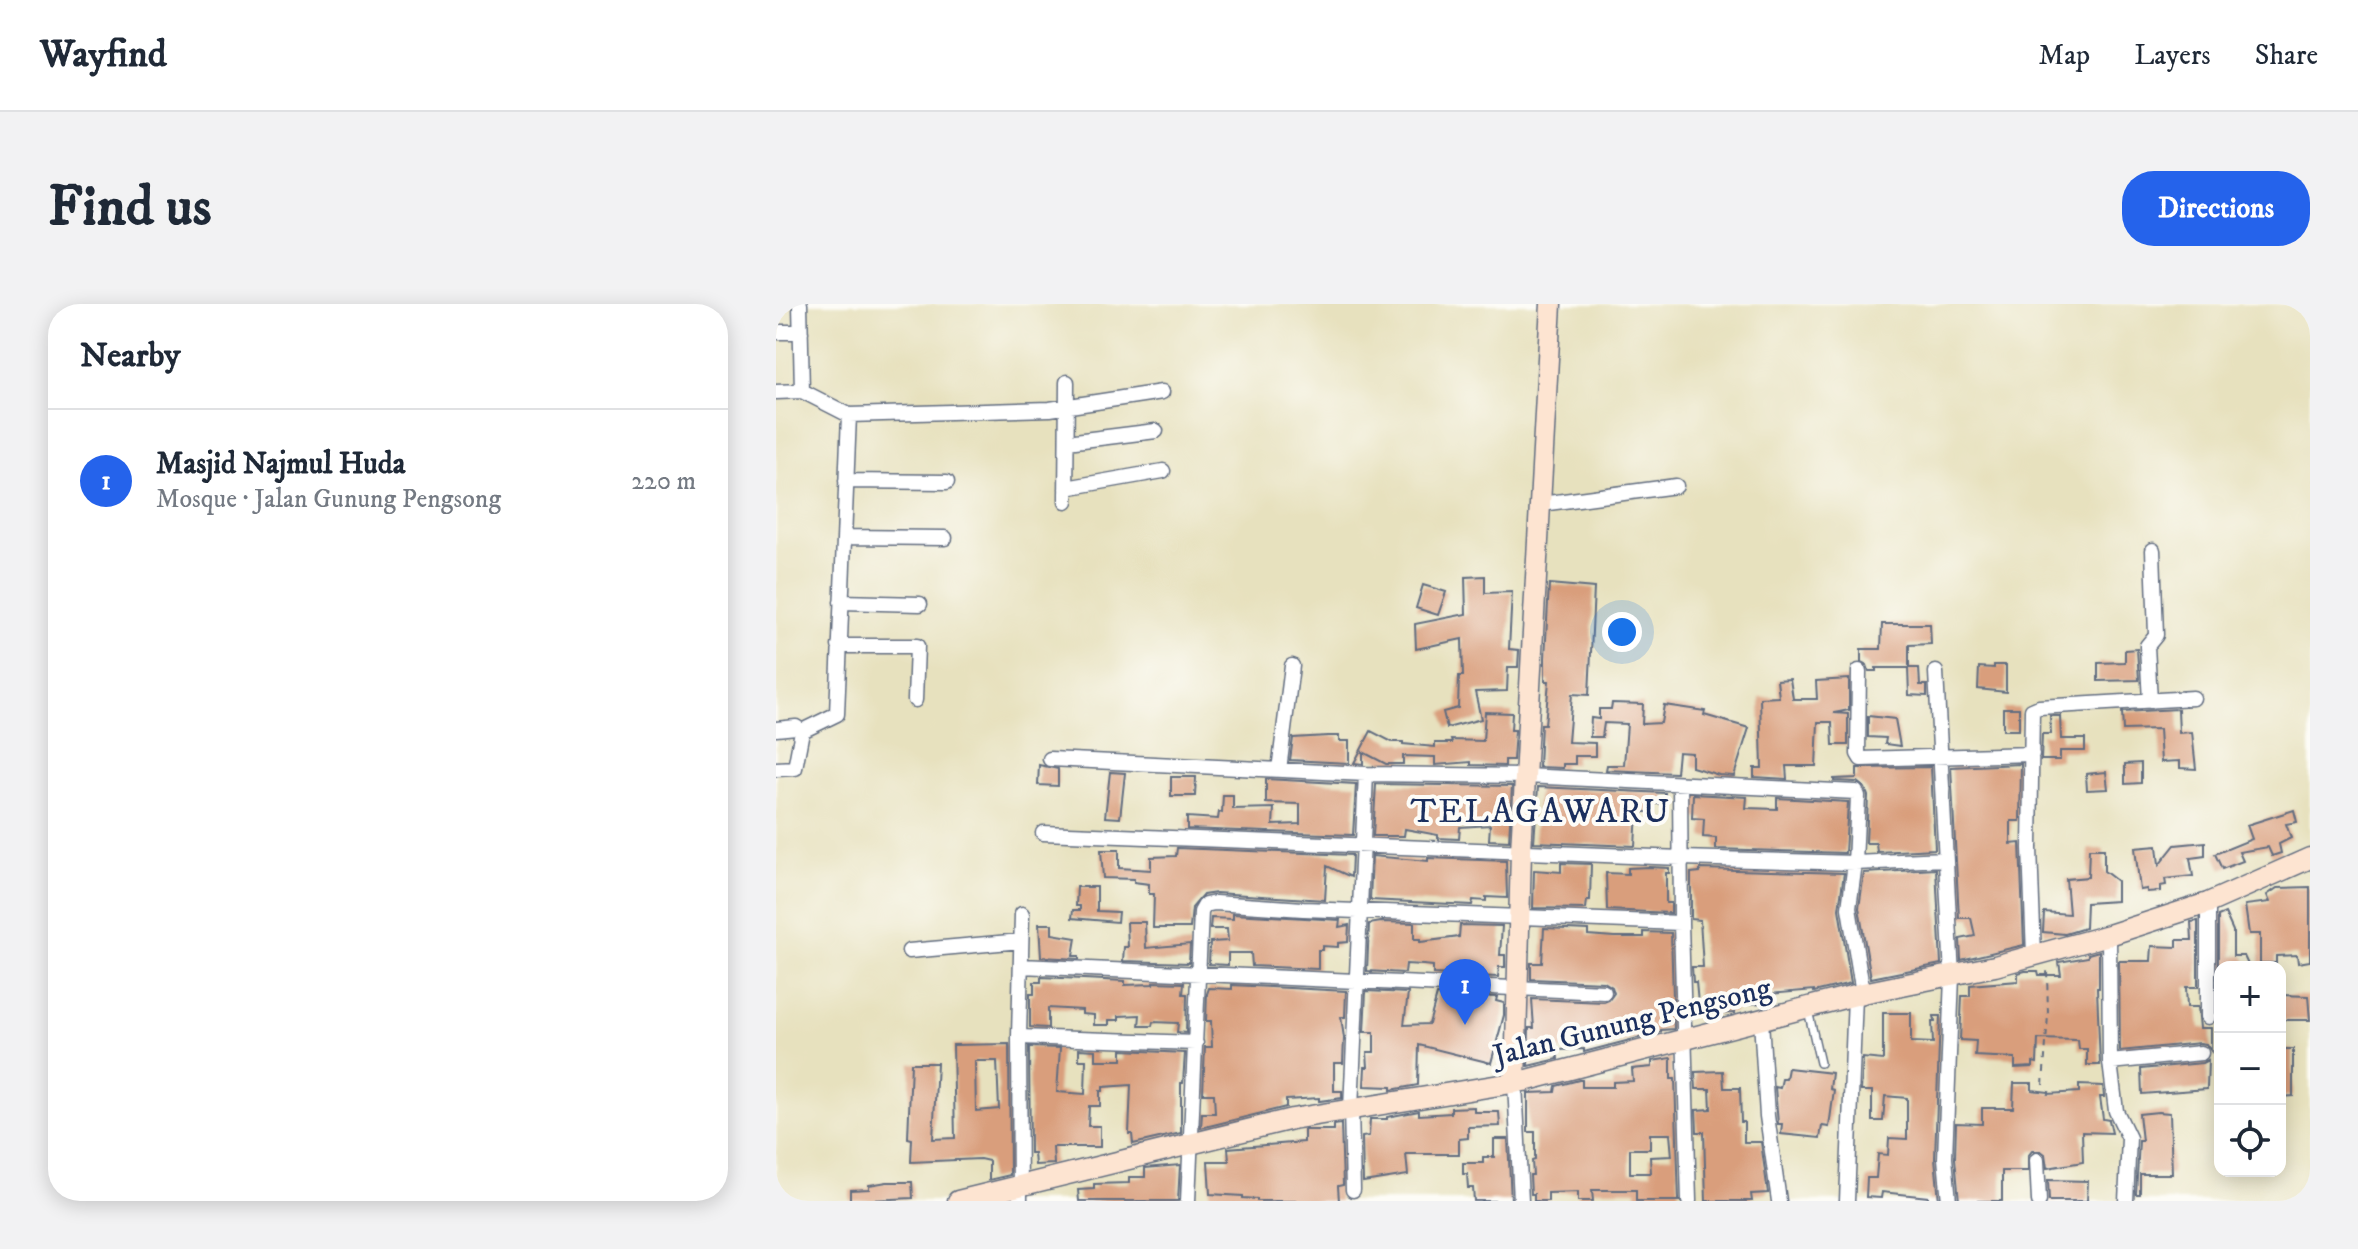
<!DOCTYPE html>
<html lang="en">
<head>
<meta charset="utf-8">
<style>
  body { margin:0; font-family:"IM FELL DW Pica",serif; background:#f2f2f3; color:#1f2937 }
  .controls { position:absolute; right:24px; bottom:24px; display:grid; overflow:hidden; border-radius:16px; box-shadow:0 4px 20px #0003 }
  .controls button { width:72px; height:72px; display:grid; place-items:center; padding:0; border:0; border-bottom:2px solid #e0e1e3; background:#fff; color:#1f2937; font:40px sans-serif }
  .you { position:absolute; left:846px; top:328px; width:28px; height:28px; margin:-20px; border:6px solid #fff; border-radius:50%; background:#1a73e8; box-shadow:0 0 0 12px #1a73e833 }
  .badge { display:grid; place-items:center; width:52px; height:52px; border-radius:50%; background:#2563eb; color:#fff; font-size:26px; font-weight:700 }
  .pin { position:absolute; translate:-50% -66px; filter:drop-shadow(0 2px 4px #0008) }
  .pin::after { content:''; position:absolute; top:42px; width:28px; height:24px; background:inherit; clip-path:polygon(0 0,100% 0,50% 100%) }
  .list { margin:0; padding:0; list-style:none }
  h2 { display:flex; justify-content:space-between; align-items:center; height:104px; margin:0; padding:0 32px; font-size:34px }
  h2 small { font-size:26px; font-weight:400; color:#747a83 }
  .list li { display:grid; grid-template-columns:52px 1fr auto; gap:24px; align-items:center; box-sizing:border-box; height:144px; padding:0 32px; border-top:2px solid #e0e1e3 }
  .list b { display:block; font-size:30px; white-space:nowrap }
  .list p { margin:0; font-size:26px; white-space:nowrap; color:#747a83 }
  .list em { font-size:26px; font-style:normal; color:#747a83 }
  .icon { flex:none; width:44px; height:44px; fill:none; stroke:currentColor; stroke-width:2; stroke-linecap:round; stroke-linejoin:round }
  .map { position:relative; flex:none; width:1534px; height:897px; overflow:hidden; border-radius:32px }
  header { display:flex; align-items:center; gap:48px; box-sizing:border-box; height:112px; padding:0 40px; background:#fff; border-bottom:2px solid #e0e1e3 }
  header strong { font-size:38px }
  nav { display:flex; gap:44px; margin-inline-start:auto; font-size:28px }
  .intro { display:flex; align-items:center; justify-content:space-between; box-sizing:border-box; height:192px; padding:0 48px }
  h1 { margin:0; font-size:56px }
  .button { padding:20px 36px; border-radius:32px; background:#2563eb; color:#fff; font-size:28px; font-weight:700 }
  main { display:flex; gap:48px; padding:0 48px }
  aside { flex:1; background:#fff; border-radius:32px; box-shadow:0 4px 20px #0003 }
  .map>svg:first-child { display:block }
  .building { fill:#d99e7c; fill-rule:evenodd }
  .lines { fill:none; stroke-linecap:round; stroke-linejoin:round }
  .lane-casing { stroke:#626d80; stroke-width:10 }
  .street-casing { stroke:#626d80; stroke-width:17 }
  .secondary-casing { stroke:#626d80; stroke-width:23 }
  .path { stroke:#626d80; stroke-width:2; stroke-dasharray:6 6; stroke-linecap:butt }
  .lane { stroke:#fff; stroke-width:7 }
  .street { stroke:#fff; stroke-width:14 }
  .secondary { stroke:#fde4d1; stroke-width:20 }
  .labels { text-anchor:middle; stroke-width:8; stroke-linejoin:round; paint-order:stroke }
  .street-label { font-size:30px; fill:#1b2f5e; stroke:#fdfcf7 }
  .quarter-label { font-size:34px; letter-spacing:2px; fill:#1b2f5e; stroke:#fdfcf7 }
</style>
</head>
<body>
<header>
<strong>Wayfind</strong>
<nav><a>Map</a><a>Layers</a><a>Share</a></nav>
</header>
<div class="intro"><h1>Find us</h1><a class="button">Directions</a></div>
<main>
<aside>
<h2>Nearby<small></small></h2>
<ul class="list">
<li><span class="badge">1</span><div><b>Masjid Najmul Huda</b><p>Mosque · Jalan Gunung Pengsong</p></div><em>220 m</em></li>
</ul>
</aside>
<div class="map">
<svg width="1534" height="897" viewBox="0 0 1534 897">
  <rect width="100%" height="100%" fill="#fdfcf7"/>
  <filter id="ink" filterUnits="userSpaceOnUse"><feTurbulence type="fractalNoise" baseFrequency=".0125" numOctaves="2"/><feDisplacementMap in="SourceGraphic" scale="16" xChannelSelector="R" yChannelSelector="G"/><feConvolveMatrix kernelMatrix="1 2 1 2 8 2 1 2 1" color-interpolation-filters="sRGB"/></filter>
  <filter id="wash" filterUnits="userSpaceOnUse"><feTurbulence type="fractalNoise" baseFrequency=".006" numOctaves="4" result="noise"/><feDisplacementMap in="SourceGraphic" scale="32" xChannelSelector="R" yChannelSelector="G"/><feGaussianBlur stdDeviation="1.8" result="paint"/><feColorMatrix in="noise" values="0 0 0 0 0 0 0 0 0 0 0 0 0 0 0 0 0 1.4 0 .05"/><feComposite in="paint" operator="in"/></filter>
  <g filter="url(#wash)">
    <rect width="100%" height="100%" fill="#e7e1be"/>
    <g id="blocks">
      <path class="building" d="M709,272V289L736,288L733,345L743,346L742,363H732L731,387L699,388L705,415L671,424L667,408L682,404L683,372H687L686,335L640,345L639,320L690,310L689,273Z
        M773,280L818,284L813,391L796,390L792,438L819,439V452H799V460H787V464L763,463L765,420H769L773,377H769V354Z
        M647,281L670,288L662,311L640,304Z
        M1106,320H1154L1155,340L1133,341V364H1100V367H1093L1091,361L1085,358V345H1105Z
        M1361,345L1363,376L1322,377V359L1349,358V346Z
        M1218,361H1230V388L1202,385L1203,363L1218,364Z
        M1132,364H1143L1144,381H1151V392L1133,391Z
        M1014,375L1017,395H1041L1040,377L1073,375V406L1058,409L1072,410V441H1057L1056,418H1042L1040,462H1010L1011,475L978,473V464H986L984,394L1003,393L1001,376Z
        M836,399L867,400L866,420L885,419L888,401L929,407L928,411L973,424L958,472L943,471L916,463V449L902,448L900,469L830,466L831,461H848L851,420L828,419L826,433H814L815,414L823,415V405H835Z
        M1227,404H1243V426H1227Z
        M1402,405L1403,429L1416,428L1420,465L1404,464V457L1385,458L1383,425L1347,426L1346,408Z
        M709,408L736,409L735,426H739L737,456H729V462L695,461V458L659,461V453L627,452V460H610L587,448V460L578,459L595,427L616,438H627V440L659,443V439H676L675,436L707,437Z
        M1092,412L1119,415L1124,442L1109,440L1110,434L1092,433Z
        M1274,412H1284L1285,435H1309V447H1284V456H1265L1266,430H1275Z
        M552,432H563V437H573V459L514,456L517,434Z
        M1365,459V479L1349,480V460Z
        M1245,460L1244,517H1235V540L1244,539L1248,641L1185,656L1184,635L1199,632L1195,614H1183L1175,463Z
        M263,461L282,465V482L262,481Z
        M1155,463L1159,545L1101,548L1100,539H1090L1092,492L1089,484L1081,478L1058,477V475L1081,474V464Z
        M334,468L349,469L344,514L329,513Z
        M1330,468L1332,485L1311,486L1310,470Z
        M395,473H420L419,492H395Z
        M490,475L580,480L577,531L411,525V513L442,515L443,508L446,509L447,491H457V505L498,504L497,521L524,520V500L490,499Z
        M600,480L736,482L733,537L713,536L714,521L684,523L683,535L662,534V531L629,525L628,532H597Z
        M762,483L889,489V500H876V508H861L859,542L758,538Z
        M917,490L971,493L970,504L1001,505V494L1072,498L1069,549L940,545V534L927,533L928,515L916,514Z
        M1518,506L1521,518L1510,520L1515,534L1503,540L1505,549L1496,552L1492,543L1463,548L1467,557L1446,565L1439,550L1476,535L1471,521Z
        M1429,538V552L1414,554L1417,572L1389,575L1390,581L1384,582V587L1371,588V585L1364,586L1359,544L1381,542L1383,561L1399,541Z
        M401,544L576,551L575,573L551,562L549,596L440,589L427,591L416,604L414,624H377L378,590H373V580L358,578V575L327,574L325,546H343V564L375,566V553L400,552Z
        M1313,545H1328V567L1341,577V597L1310,599L1309,624L1289,630L1267,628L1268,608L1293,610L1290,575L1312,573Z
        M596,552L652,557V554L730,557L731,594L710,593V597L697,596L696,601L594,596Z
        M785,559L815,560L814,596H811L810,605L757,604L758,566L785,568Z
        M872,563L893,564V569H890V599H895V609L831,606L830,569L852,570V564Z
        M924,565L1068,569L1063,605L1075,679L1038,688V686L993,690V699L958,700L959,709L923,710L920,678H917L916,663H927L924,616L915,615V569L924,568Z
        M1160,565L1165,660L1095,674L1083,604L1088,569Z
        M301,583H321V607L342,608L341,618L296,614L297,606H304V602H300Z
        M1534,583V657L1522,659L1521,651L1500,652V659H1484V630H1473L1469,601L1494,598L1491,591L1501,584Z
        M1449,609L1457,627V652H1468L1473,663H1444L1442,675V612Z
        M457,610L564,616L563,623L573,621L572,638L562,639V643L546,642V646H542V665L476,662L475,649H452V661L433,660L434,638L452,637L451,625H434L435,614L457,615Z
        M1422,617V683H1410L1411,703H1422L1424,724H1435V747L1430,740L1424,739L1344,747L1343,657H1375L1376,642L1401,643V636H1416L1415,618Z
        M351,618H369L370,644L414,640L413,659L347,657L348,643H352Z
        M605,618L638,619V635H644V638L683,633L684,621L726,622L724,651H729V663H723L722,673L657,670V662L647,661L630,660L629,669L591,667L593,620Z
        M263,620H276V630L300,634L297,652H303V655L265,653Z
        M768,624L812,626V631L838,633H868V628L895,629L898,725L885,726V728L808,748V745L781,746L782,755L752,762L753,724H758L756,695L828,698L833,696L838,689L836,683L828,678L755,675V659H766Z
        M1323,647V684H1321L1324,761H1311V745H1303L1302,736L1262,735L1261,759L1257,758V763L1239,764V754L1199,752L1200,737L1184,736L1186,692H1194V681L1242,677V669L1249,667H1262L1263,671H1285L1283,658L1312,653V650Z
        M265,673L349,677V681L377,680V678L408,679L407,690H411L410,729L401,728L402,719L377,718L376,722H363L364,711L343,712V716H333V721H318V711L306,710V706L272,704V724L254,723V690H258V678H265Z
        M456,681L570,687L569,713H565L568,734L567,759H558V787H566V794L543,797V794L510,796V803L425,824L426,809H439L438,790H427L429,743H436L435,717H430L431,690L433,684L456,685Z
        M590,687L632,689L628,721L653,720L661,691L721,693L720,697L728,699V711L715,759L643,741L642,781L615,786V783L588,782L589,763H592L591,748H598V728H588Z
        M1504,691L1532,692L1534,716H1504Z
        M1107,709H1135V738L1157,739L1156,718H1159L1158,712H1164L1159,854L1163,897H1152V893L1106,888L1105,894L1090,893L1091,874H1100L1102,850L1112,851L1113,834L1131,835V794L1109,792L1107,817H1096V787H1085L1087,754L1107,756Z
        M233,740L234,871L213,876V857L204,855L135,858L136,835L132,834L135,759H161L157,835L179,834L177,741ZM199,757H221L223,805L200,807Z
        M253,743L284,744L281,788L309,790L310,756H303V745L320,746V756H346V746L409,749L407,779H405V829L357,840L356,830H353L355,781L327,783V787H324V802H313L312,822H324V843H277L278,860L259,861L258,849H254Z
        M1504,745H1517V792L1504,793Z
        M895,754V775H899L903,897H860V886H816L817,897H802V888L772,889V897H758V890H755L754,871H757L756,857L759,856V828H752V789L779,788L780,782L803,776H806V783H837V778L857,777L856,765L876,763V757ZM874,830H894L896,852L874,853L875,869H854V845H874Z
        M1432,756L1431,785L1366,790L1365,765L1426,759Z
        M1012,764L1056,769L1054,785L1058,786L1053,823L1046,822L1044,834L1005,830L1006,820H1002L999,783L1004,784L1006,775H1010Z
        M947,767L948,784H964L965,818H968V838H985L992,889L975,890L976,897H930L928,828H921L920,806L935,805L934,785H920L919,768Z
        M1238,779H1256V786L1273,788L1272,790L1303,788V781L1327,782L1328,793H1324L1327,815L1333,816L1336,829L1306,828L1307,858L1271,864L1269,850L1265,847H1256L1252,852V867H1226V897H1183L1179,854L1180,819L1206,820V804H1237Z
        M698,803V808H723L724,822L692,823V834L683,835V850H630L632,871L587,878L586,833L593,832L594,815H611V813L643,807V811L675,809V804Z
        M1382,808L1394,809L1396,870H1364V890H1360L1363,837H1366L1363,810Z
        M565,820L567,881L562,882L563,897H481V895L467,894V892L434,890L432,857H453L452,844L528,838V826H558V821Z
        M718,835H732L735,897H698L697,884H692L691,870H687V859H707V853H718Z
        M404,861L402,897H303L302,886L318,885V880L353,879V873H369V864Z
        M1272,876L1312,877L1311,897H1273Z
        M111,878H136L137,894L74,897V886L93,885V881Z"/>
    </g>
  </g>
  <g filter="url(#ink)">
    <use href="#blocks" fill-opacity="0" stroke="#626d80" stroke-width="2"/>
    <g class="lines">
      <g class="lane-casing">
        <path id="lane" d="M1032,706L1044,759"/>
      </g>
      <g class="street-casing">
        <path id="street" d="M24,0L26,87L73,111
          M0,28H25
          M0,88L26,87
          M291,138L380,127
          M70,177L171,178
          M290,184L387,167
          M290,197L291,78
          M765,200L900,182
          M68,233L169,234
          M65,298L144,300
          M63,342H141L139,396
          M1083,367L1082,450L1085,455L1256,450
          M1160,368L1176,672L1169,854L1173,897
          M1374,397L1371,342L1380,331L1377,246
          M0,425L20,423L26,427L61,410L73,111L274,105L386,88
          M274,455L590,470L749,472L1080,488L1082,492L1079,559L1073,604L1087,689
          M0,465L19,464L26,427
          M503,466L516,362
          M904,480L905,619L913,897
          M267,529L905,554L1079,559L1169,555
          M1432,599V713
          M1333,631L1334,758L1340,807L1353,834L1350,897
          M133,647L245,637
          M1258,652L1254,544L1256,406L1263,403L1417,394
          M245,662L828,688
          M985,716L991,812L1003,897
          M243,733L246,610
          M1334,758L1425,749
          M739,779L745,897
          M1261,856L1263,897
          M577,886L575,805L590,470
          M244,897L243,733L420,739
          M412,897L425,608L429,601L439,599L527,605L905,619
          M1071,897L1079,692"/>
      </g>
      <g class="secondary-casing">
        <path id="secondary" d="M739,779L745,547L775,0
          M182,897L516,815L748,777L1087,689L1219,662L1333,631L1432,599L1534,554"/>
      </g>
      <path class="path" d="M1267,781L1272,711L1271,665"/>
      <use href="#lane" class="lane"/>
      <use href="#street" class="street"/>
      <use href="#secondary" class="secondary"/>
    </g>
  </g>
  <g class="labels">
    <g class="street-label">
      <text transform="translate(856 717) rotate(-14)" y="10">Jalan Gunung Pengsong</text>
    </g>
    <g class="quarter-label">
      <text x="765" y="518">TELAGAWARU</text>
    </g>
  </g>
</svg>
<div class="controls">
<button>+</button>
<button>−</button>
<button><svg class="icon" aria-label="locate" viewBox="0 0 24 24"><circle cx="12" cy="12" r="6"/><path d="M12 2v4M12 18v4M2 12h4M18 12h4"/></svg></button>
</div>
<div class="you"></div>
<div class="pin badge" style="left:689px;top:721px">1</div>
</div>
</main>
</body>
</html>
